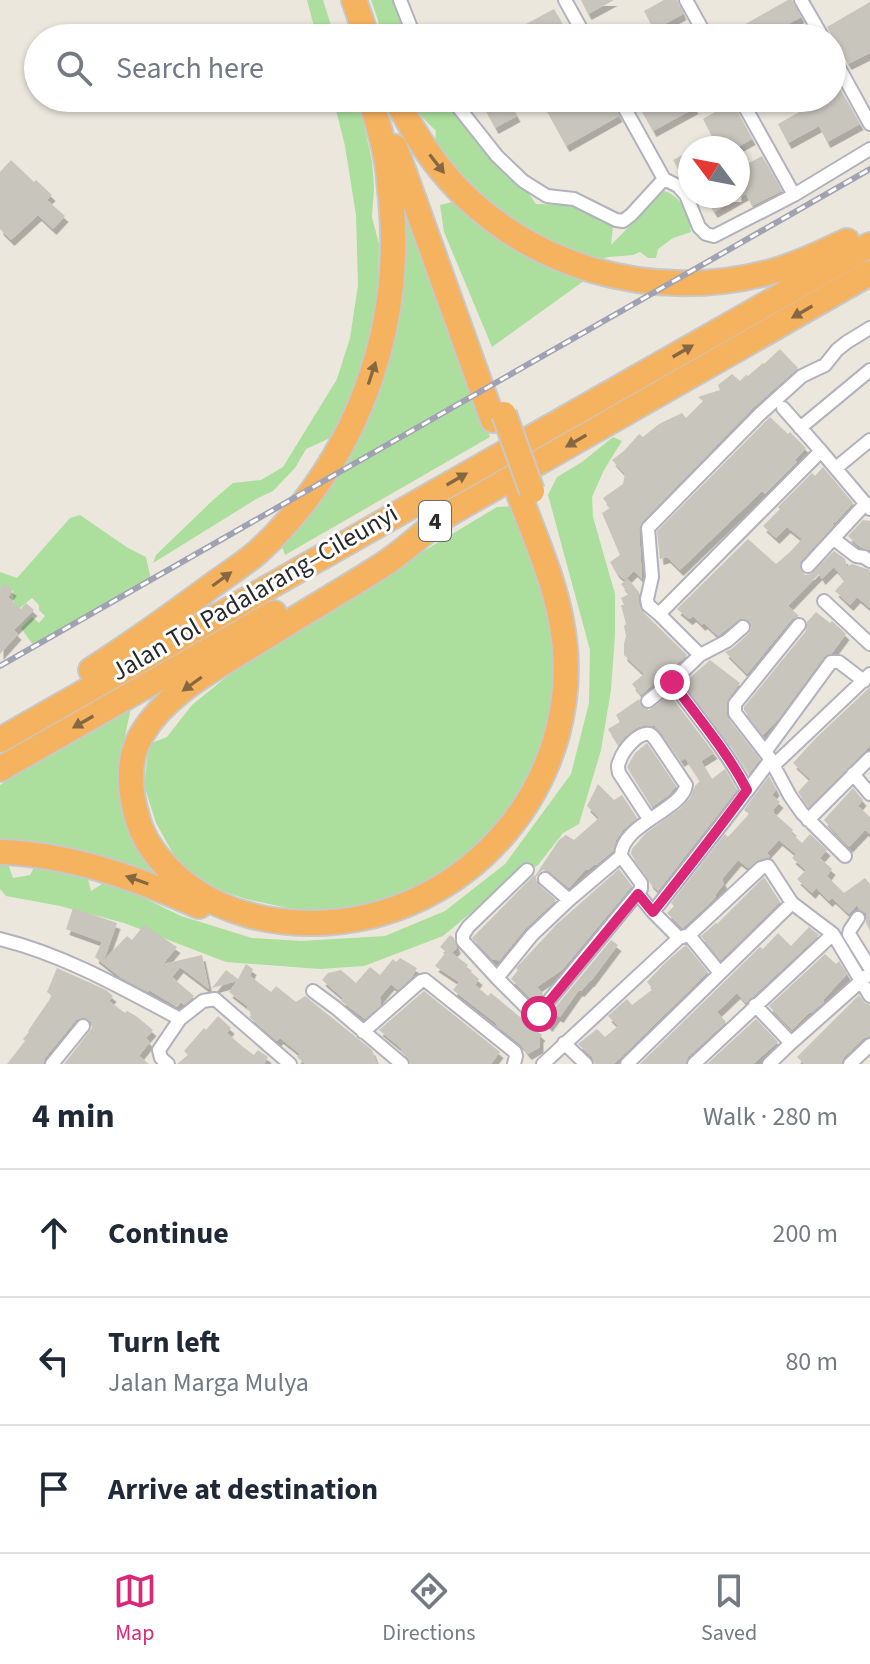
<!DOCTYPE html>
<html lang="en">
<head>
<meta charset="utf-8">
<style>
  body { margin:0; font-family:"Source Sans 3",sans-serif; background:#f2f2f3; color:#1f2937 }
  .compass { position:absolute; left:678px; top:136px; width:72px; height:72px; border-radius:50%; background:#fff; box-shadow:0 2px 6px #0004; rotate:302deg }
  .stop { position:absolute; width:24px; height:24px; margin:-18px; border:6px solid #db2777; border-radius:50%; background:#fff }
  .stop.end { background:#db2777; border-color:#fff; box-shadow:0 2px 8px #0008 }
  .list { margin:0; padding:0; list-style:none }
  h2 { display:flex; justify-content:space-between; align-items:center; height:104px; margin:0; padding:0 32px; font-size:34px }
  h2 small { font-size:26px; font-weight:400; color:#747a83 }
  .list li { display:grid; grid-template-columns:52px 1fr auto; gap:24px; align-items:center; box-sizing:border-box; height:128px; padding:0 32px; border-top:2px solid #e0e1e3 }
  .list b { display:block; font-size:30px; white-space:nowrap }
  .list p { margin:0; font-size:26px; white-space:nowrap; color:#747a83 }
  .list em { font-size:26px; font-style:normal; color:#747a83 }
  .icon { flex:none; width:44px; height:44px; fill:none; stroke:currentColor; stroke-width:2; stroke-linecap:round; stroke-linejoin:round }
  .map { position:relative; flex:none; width:870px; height:1064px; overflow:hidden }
  .search { position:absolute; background:#fff; box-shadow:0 2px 6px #0004; left:24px; right:24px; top:24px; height:88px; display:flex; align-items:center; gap:20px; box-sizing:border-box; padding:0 28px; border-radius:44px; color:#747a83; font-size:30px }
  .sheet { height:488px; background:#fff }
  nav { display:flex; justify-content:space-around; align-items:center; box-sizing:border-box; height:112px; border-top:2px solid #e0e1e3; background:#fff; font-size:22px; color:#747a83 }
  nav a { display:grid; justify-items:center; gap:4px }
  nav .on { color:#db2777 }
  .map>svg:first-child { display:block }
  .green { fill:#acdf9d }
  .building { fill:#c7c5bc; filter:url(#shadow) }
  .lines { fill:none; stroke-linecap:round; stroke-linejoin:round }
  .street-casing { stroke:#b1b2bd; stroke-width:16 }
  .highway-casing { stroke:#c8c8c8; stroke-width:28 }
  .street { stroke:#fff; stroke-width:12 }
  .highway { stroke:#f5b25f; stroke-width:24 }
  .rail-casing { stroke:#a0a1b3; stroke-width:6 }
  .rail { stroke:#fff; stroke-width:3; stroke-dasharray:9; stroke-linecap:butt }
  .highway-bridge-casing { stroke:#c8c8c8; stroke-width:28; stroke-linecap:butt }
  .highway-bridge { stroke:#f5b25f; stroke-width:24 }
  .oneway { fill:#856742 }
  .route { stroke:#db2777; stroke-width:10 }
  .labels { text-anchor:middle; stroke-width:6; stroke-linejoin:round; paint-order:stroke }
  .shield { fill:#fff; stroke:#6a6a6a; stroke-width:2 }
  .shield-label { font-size:24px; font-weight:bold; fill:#2a2a2a }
  .street-label { font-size:26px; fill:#2a2a2a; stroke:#fff }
</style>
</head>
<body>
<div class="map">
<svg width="870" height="1064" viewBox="0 0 870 1064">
  <defs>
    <filter id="shadow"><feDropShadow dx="3.5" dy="6" stdDeviation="0" flood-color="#0004"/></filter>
  </defs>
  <rect width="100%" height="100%" fill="#ebe7dd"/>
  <path class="green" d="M307,0H323L335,38H317Z
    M371,0H395L411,38H381L378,20Z
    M333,98H355L364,125L372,161L374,188L372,217L379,244L378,293L367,351L342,427L328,439L306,449L295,468L273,491L258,498L153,563L156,555L213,500L233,483L261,480L283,467L337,379L350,338L358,285L356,215L345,146Z
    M411,98H446L525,188L536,204L568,205L598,214L613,227L611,245L664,191C682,196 689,215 691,232L673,238L658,249L656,258H648L640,252L633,255L609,257L594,261L533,235L489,202L478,191L451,169L441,155L435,142L436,131L421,116Z
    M402,187L449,328L490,437L285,555L280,541L360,422Z
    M456,201L588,278L492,347L444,232L440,205Z
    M613,437L622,441L604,470L592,497L593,517L615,594V635L611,690L601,750L579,824L563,833L538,865L491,896L443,936L364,966L320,969L226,962L124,923L60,906L6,896L0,889V863L8,864L13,878L30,875L36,864L66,868L88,879L91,891L102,884L120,883L150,901L181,916L252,938L301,941L385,936L445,911L505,864L571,774L589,703L590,650L548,495L557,477L582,462Z
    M516,506L560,644L552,732L504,824L455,867L405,897L354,912H306L246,899L207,886L175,857L156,823L144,785L149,744L167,737L192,705L230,674L354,593L497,507Z
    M80,515L128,548L146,557L151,580L33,645L21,628L32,617L39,623L45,616L39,610V605L32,598L20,608L14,603L13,590L4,584L0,589V572L17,578L70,518Z
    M131,708C115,780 109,821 165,877L70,851L0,841V785Z"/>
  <path class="building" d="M581,0H614L588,14Z
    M664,0H677L683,14L654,30L644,11Z
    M788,0H792L801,17L763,38H721Z
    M870,2V53L848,64L827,27Z
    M554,9L570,38H533L526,24Z
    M840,89L860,124L827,142L819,126L788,143L778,124L824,98H832V93Z
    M479,98H507L517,116L495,128Z
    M549,98H610L619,116L566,146L542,102Z
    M654,98H689L695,108L653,131L639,106Z
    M732,102L752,139L736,148H695L713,138L703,119Z
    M690,151V170L682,175L673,160Z
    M762,156L782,191L752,206L746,194L714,212L705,196H738V169Z
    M11,160L34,182L36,180L52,195L47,200L65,216L53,229L38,215L11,240L0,229V172Z
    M780,349L798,368L754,407L642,522L639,529L642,579L634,571L625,580L616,572L610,562L620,555L602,513L610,508L603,498L623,484L625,474L612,460L624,451L639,434L643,437L659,424L682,413L686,418L703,401L698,397L720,390L718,385L732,374L740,381L746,375L748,376L763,363L764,364Z
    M770,417L788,434L790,432L806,448L795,460L797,462L765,494L762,491L680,570L667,557L660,559L657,531Z
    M823,467L853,503L835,523L832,520L834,525L801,561L800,569L805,575L811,574L834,551L845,559L847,567L852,564L870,570V608L857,597L850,605L835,591L845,580L834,567L822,579L819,574L788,606L799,616L792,619L747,674L725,652L733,648L749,633L752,626L749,621L741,618L718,636L704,623L702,625L693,616L689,619L677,609L748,539L776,564L790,552L802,539L787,527L776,538L763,526L780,509L778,507L812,473L815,476Z
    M863,520L870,521V550L860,547L848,536Z
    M628,579L639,592L638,600L642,611L687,655L641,695L632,684L644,674L624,655V644L626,636L624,626L626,624L621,605H624L621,598L629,594L621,584Z
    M4,583L13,590L8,597L21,609L26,603L34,610L14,630L18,634L0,654V589Z
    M816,612L830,623L832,621L846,634L832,653L824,657L776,722L763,735L744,710V707L806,631L807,622Z
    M710,660L740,683L728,699L726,713L728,718L760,759L749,774L729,743L684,683Z
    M870,687V746L809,807L798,792L810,779L793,763L815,739Z
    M670,695L714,753L701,761L712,779L725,769L737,790L658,891L650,883L648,878L631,854L632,849L646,833L681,808L690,798L695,786L700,781L685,758L681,761L662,734L655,726L645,725L636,728L626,736L618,745L608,729L620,722L616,715L639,699L642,707L649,710Z
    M647,743L676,786L669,795L652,807L627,767L635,753Z
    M769,776L776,790L772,795L780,802L773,810L774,813L793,830L791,833L802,843L810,834L827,850L820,858L832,869L827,876L844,893L865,878L870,884V931L866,923V913L859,909L857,905L849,914L832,898L829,901L816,888L812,893L797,879L806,870L792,858L796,854L779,840L767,853L770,856L769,857L758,860L748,868L738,860L722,879L724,884L715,895L716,896L713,900L684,927L682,928L667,913L674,906L671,903L725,834L728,837L749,814L744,810Z
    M598,784L614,800L622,795L637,818L623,830L616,840L613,851L596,865L595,864L588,870L586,869L569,888L550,872L543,870L539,873L536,877L537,883L556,900L525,929L499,961L496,959L493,960L472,938L534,875L535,876L559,840L566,835L574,840L599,818L587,806Z
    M853,788L863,800L858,806L870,817V834L865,830L849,847L824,820Z
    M619,869L632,886L562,970L537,987L543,993L535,1003L511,979L518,970L516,968L557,924Z
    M764,877L780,902L721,960L701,936L716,923L717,924Z
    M73,908L117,923L104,960L127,936L132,940L144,925L177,947L163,964L202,955L209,989L180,967L172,977L194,996L184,1005L181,1002L177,1007L149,990L148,992L120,977L95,957L102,942L66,929Z
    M809,927L819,935L746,1003L737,993L717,1012L726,1022L688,1057L685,1064H640L760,947L763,949L778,933L791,946Z
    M450,935L454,938L457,948L452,953L468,965L466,968L479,979L475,985L488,996L491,993L542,1035L540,1037V1047L528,1054L521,1045L496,1025L497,1024L453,990L459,982L435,966L446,952L440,947Z
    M611,940L618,945L591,981H590L581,991L579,990L560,1017L557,1015L549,1026L544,1021Z
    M686,945L708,972L614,1064H595L592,1057L578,1044L597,1029L605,1037L618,1026L608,1016L627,999L632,1005L653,989L647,982L666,962Z
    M825,954L836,964L839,961L847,974L824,999V1002L811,1013L810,1012L792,1030L769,1006Z
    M400,958L417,968L412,977L398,990L391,984L380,997L381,1005L365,1019L341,1001L343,998L322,980L328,973L341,970L356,983L370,967L380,975L393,959L396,962Z
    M246,964L253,969L250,976L271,992L276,986L296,1002L305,996L372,1050L377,1064H305L297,1057L300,1054L280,1038L277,1041L249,1017L252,1014L247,1008V1006L229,992L237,981L212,988L226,970L238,979Z
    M57,968L106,990L113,996L109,1001L125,1013L127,1011L136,1016L153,1030L146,1038L150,1042L139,1056L149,1064H64L92,1028L91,1022L84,1017L76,1020L45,1058L43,1064H7L25,1041L23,1039L29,1032L28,1031L52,996L47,992Z
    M424,991L500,1052L491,1064H411L408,1058L400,1051L402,1049L379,1030Z
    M859,995L865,1003L870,1005V1036L864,1038L844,1057L841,1064H804L797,1057Z
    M218,1016L231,1028L227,1033L243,1047L254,1055L258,1050L268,1057L264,1064H177L188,1055L184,1051L204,1028L206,1030Z
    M756,1019L778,1042L753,1064H707Z"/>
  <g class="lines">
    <g class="street-casing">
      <path id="street" d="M400,0L415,38
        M565,0L586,38
        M686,0L707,38
        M801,0L823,38
        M832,55L870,124
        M451,98L497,156L523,181L547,196L574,199L616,220L623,221L631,215L664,179
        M619,98L664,179L678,186L686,195L699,227L706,234L714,236L794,195L870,149
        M740,98L794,195
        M783,408L821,451
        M800,428L870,370
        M836,468L870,440
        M839,543L856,556L864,557L870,561
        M808,566L866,503
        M824,601L870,644
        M659,614L821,451L870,509
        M799,625L735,704V713L769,757L790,796L802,813L845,856
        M700,655L727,641L743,627
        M672,682C698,718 727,751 747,790
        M648,701L672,682L700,655L659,614L648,605L647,599L652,577L648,528L760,414L802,376L825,365L837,350L847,342L870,328
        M765,752L831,662H839L864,681
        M774,765L870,674
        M853,774L870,794
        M808,820L870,758
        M527,870L468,927L463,935V941L497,978L531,1012L537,1015L641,889V883L621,856
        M545,879L569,900
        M638,894L653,912C693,861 733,811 771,759
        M653,912L679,938L689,935L720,973
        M858,918L850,930L849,934L870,968
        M689,935L761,868L768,866L792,903L833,934L870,996
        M0,939C65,955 122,988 180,1019L159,1050L161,1058L168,1064
        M497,978L532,935L569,900L621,856C621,824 683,810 686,785L655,739C653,737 652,735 650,734C638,731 623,751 620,760C617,766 618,767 619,773L649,819
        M313,991L336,1008L402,1064
        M755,1005L791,1043
        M180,1019L203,1001L215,999L290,1064
        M363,1032L421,981L425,980L515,1052L516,1056L514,1064
        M564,1043L586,1064
        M52,1064L83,1026
        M543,1064L679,938
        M627,1064L792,903
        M694,1064L833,934
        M769,1064L791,1043L870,973
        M850,1064L870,1045"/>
    </g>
    <g class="highway-casing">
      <path id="highway" d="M354,0L367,38
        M395,98C409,123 423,148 441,170C521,268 654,305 774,271C800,264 823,252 847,241
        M395,147L493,420
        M443,517C422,534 401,554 378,568C337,594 295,618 254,644C214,669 167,692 142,734C126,761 129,791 138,820C145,847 169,872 191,888C225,913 270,923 311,923C470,923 592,776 561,620C553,577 534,535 519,494
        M431,524L870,273
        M91,670C130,645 168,618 206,590C223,577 243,565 259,551C356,461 404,329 391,199C389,185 389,170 386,157C382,137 376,117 370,98
        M0,740L870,245
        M0,769L274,613
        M0,852C69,854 136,878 199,906"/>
    </g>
    <use href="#street" class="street"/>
    <use href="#highway" class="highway"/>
    <g class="rail-casing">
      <path id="rail" d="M0,666L870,169"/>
    </g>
    <use href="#rail" class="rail"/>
    <g class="highway-bridge-casing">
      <path id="highway-bridge" d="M504,414L532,491"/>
    </g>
    <use href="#highway-bridge" class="highway-bridge"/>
  </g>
  <defs><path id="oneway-solid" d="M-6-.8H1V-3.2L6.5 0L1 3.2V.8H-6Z" transform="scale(2)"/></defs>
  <g class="oneway">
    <use href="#oneway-solid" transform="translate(437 164) rotate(52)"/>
    <use href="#oneway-solid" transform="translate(802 312) rotate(150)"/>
    <use href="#oneway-solid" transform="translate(683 351) rotate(-30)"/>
    <use href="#oneway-solid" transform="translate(372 373) rotate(-72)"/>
    <use href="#oneway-solid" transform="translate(576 441) rotate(150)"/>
    <use href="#oneway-solid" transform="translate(457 479) rotate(-30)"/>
    <use href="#oneway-solid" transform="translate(222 579) rotate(-36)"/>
    <use href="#oneway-solid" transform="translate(192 684) rotate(144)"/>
    <use href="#oneway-solid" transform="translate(83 722) rotate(150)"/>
    <use href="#oneway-solid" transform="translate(137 880) rotate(-161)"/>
  </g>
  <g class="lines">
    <path class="route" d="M539,1014L638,894L653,912C685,872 717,831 747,790C727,751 698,718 672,682"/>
  </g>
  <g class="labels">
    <rect class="shield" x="419" y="501" width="32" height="40" rx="6"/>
    <g class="shield-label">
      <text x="435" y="529">4</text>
    </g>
    <g class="street-label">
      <text transform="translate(254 592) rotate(-30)" y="9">Jalan Tol Padalarang–Cileunyi</text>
    </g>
  </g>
</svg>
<svg class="compass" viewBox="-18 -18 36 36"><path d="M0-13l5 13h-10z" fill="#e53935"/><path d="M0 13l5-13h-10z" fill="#747a83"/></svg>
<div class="stop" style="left:539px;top:1014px"></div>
<div class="stop end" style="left:672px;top:682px"></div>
<div class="search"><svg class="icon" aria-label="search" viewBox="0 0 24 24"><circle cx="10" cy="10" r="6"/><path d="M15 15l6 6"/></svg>Search here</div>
</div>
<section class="sheet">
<h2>4 min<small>Walk · 280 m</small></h2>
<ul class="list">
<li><svg class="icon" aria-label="ahead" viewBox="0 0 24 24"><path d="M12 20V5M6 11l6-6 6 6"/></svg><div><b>Continue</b></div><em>200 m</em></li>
<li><svg class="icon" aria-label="left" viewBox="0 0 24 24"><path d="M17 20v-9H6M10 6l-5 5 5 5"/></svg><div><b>Turn left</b><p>Jalan Marga Mulya</p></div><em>80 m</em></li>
<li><svg class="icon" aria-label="arrive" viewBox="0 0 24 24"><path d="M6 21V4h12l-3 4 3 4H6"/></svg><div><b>Arrive at destination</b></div></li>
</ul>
</section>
<nav>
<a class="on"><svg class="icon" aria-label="map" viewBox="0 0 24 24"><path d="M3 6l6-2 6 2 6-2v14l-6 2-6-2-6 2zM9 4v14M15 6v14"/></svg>Map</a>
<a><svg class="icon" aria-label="directions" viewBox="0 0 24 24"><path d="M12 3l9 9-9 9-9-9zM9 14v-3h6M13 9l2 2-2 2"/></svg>Directions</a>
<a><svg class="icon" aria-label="saved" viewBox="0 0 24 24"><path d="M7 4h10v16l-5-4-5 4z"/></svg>Saved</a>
</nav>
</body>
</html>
